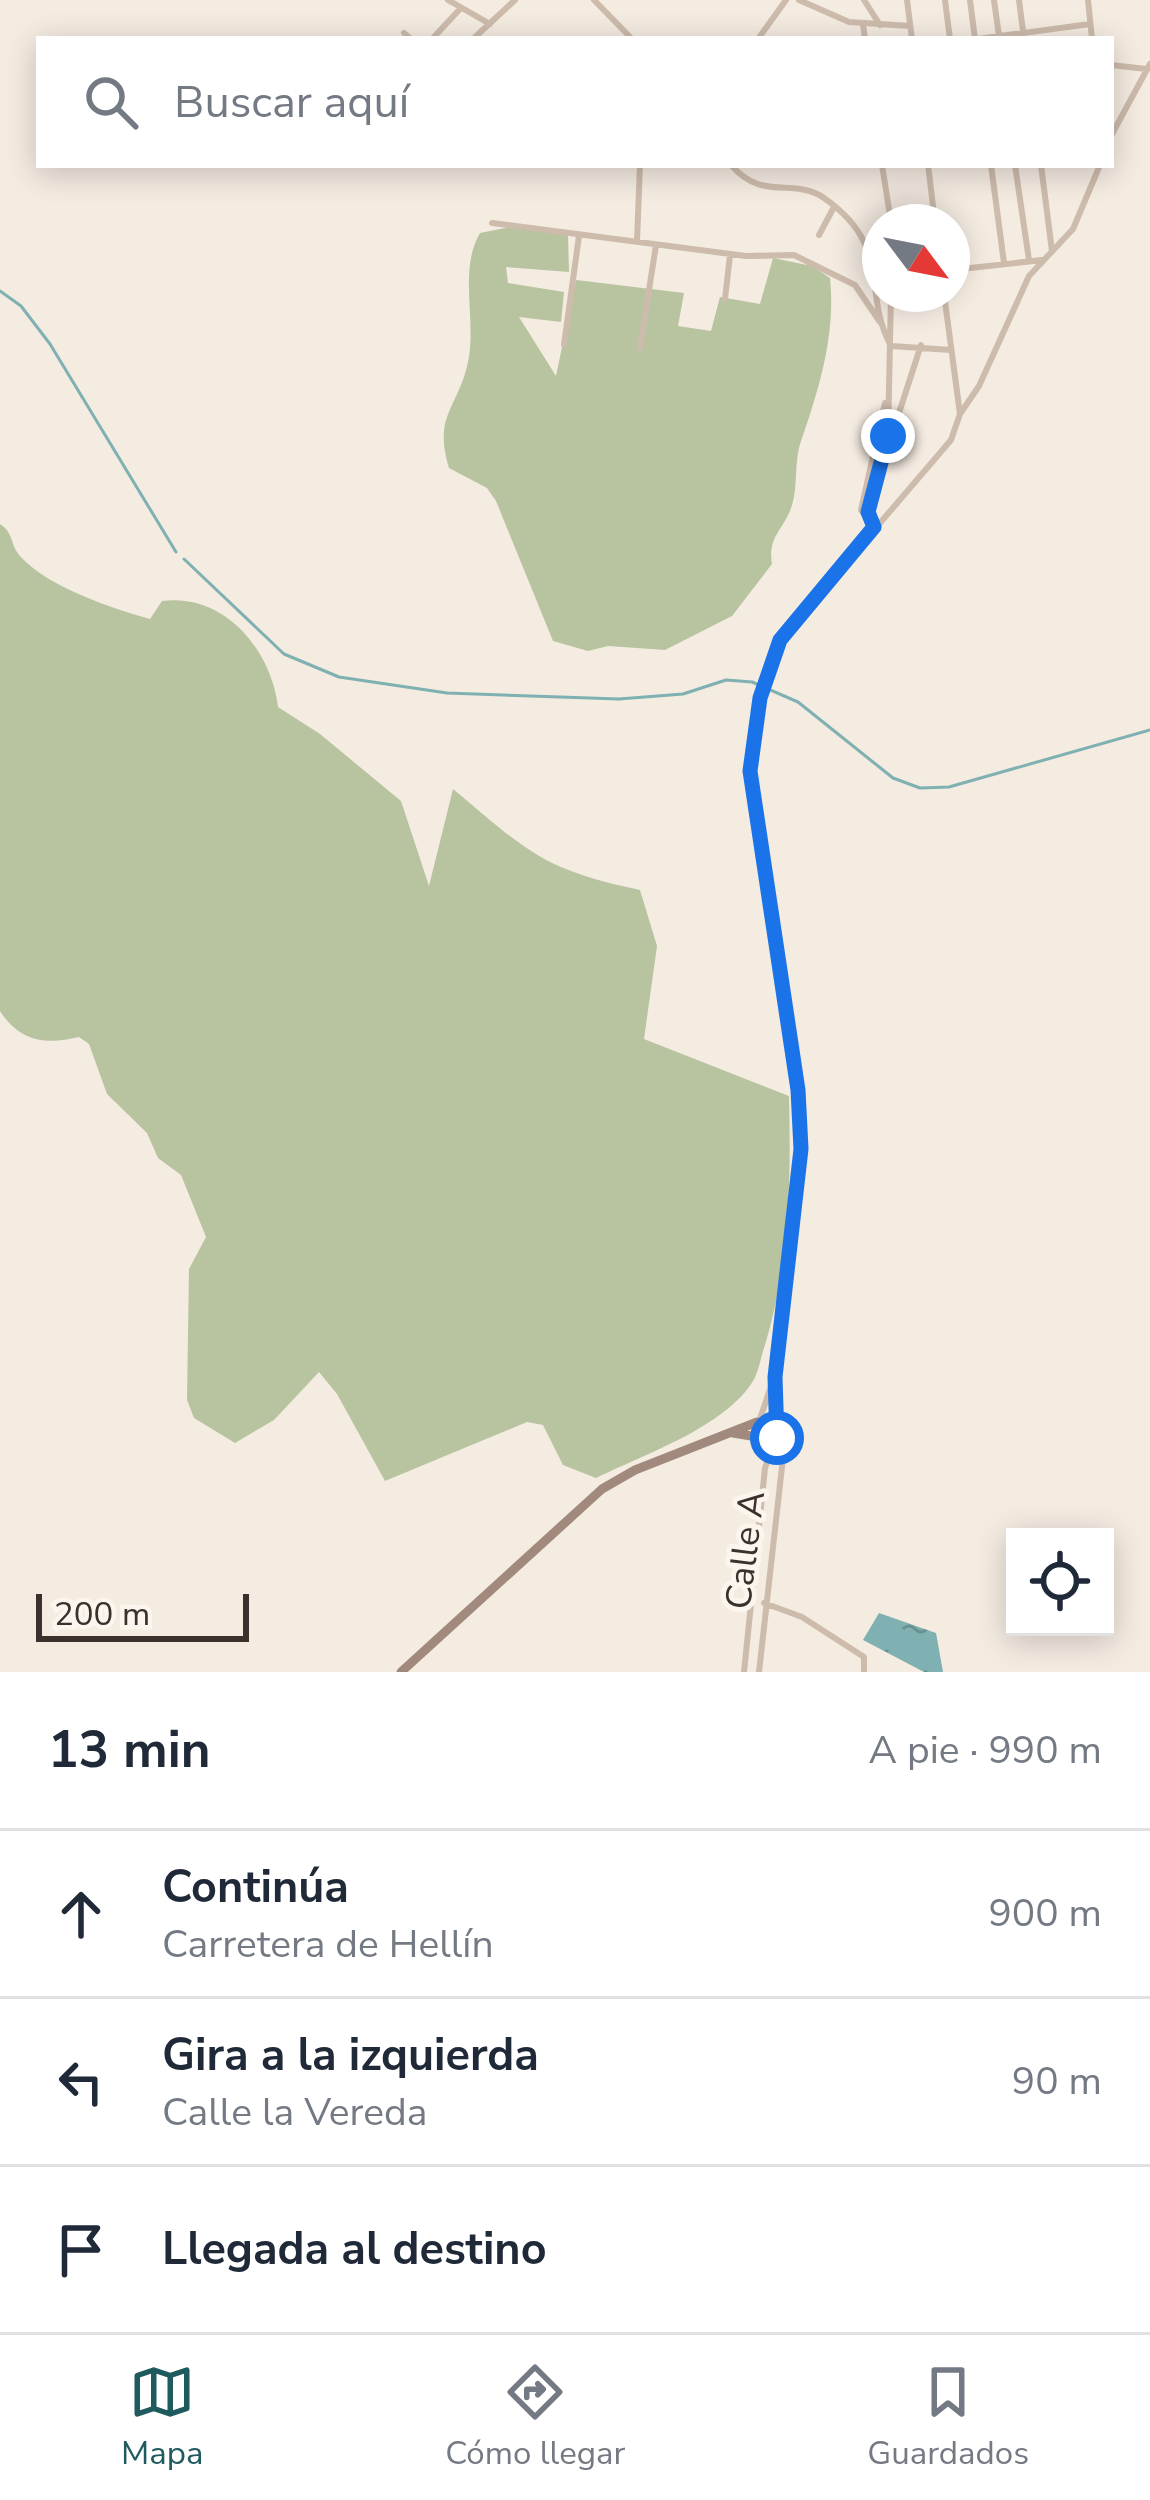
<!DOCTYPE html>
<html lang="es">
<head>
<meta charset="utf-8">
<style>
  body { margin:0; font-family:"Nunito Sans",sans-serif; background:#f2f2f3; color:#1f2937 }
  .controls { position:absolute; right:36px; bottom:36px; display:grid; overflow:hidden; border-radius:0px; box-shadow:0 6px 30px #0003 }
  .controls button { width:108px; height:108px; display:grid; place-items:center; padding:0; border:0; border-bottom:3px solid #e0e1e3; background:#fff; color:#1f2937; font:60px sans-serif }
  .compass { position:absolute; left:862px; top:204px; width:108px; height:108px; border-radius:50%; background:#fff; box-shadow:0 6px 30px #0003; rotate:122deg }
  .scale { position:absolute; left:36px; bottom:30px; width:213px; box-sizing:border-box; padding-left:12px; border:6px solid #3b302b; border-top:0; font-size:33px; line-height:42px; white-space:nowrap; color:#3b302b; -webkit-text-stroke:9px #fbf5ee; paint-order:stroke }
  .stop { position:absolute; width:36px; height:36px; margin:-27px; border:9px solid #1a73e8; border-radius:50%; background:#fff }
  .stop.end { background:#1a73e8; border-color:#fff; box-shadow:0 3px 12px #0008 }
  .list { margin:0; padding:0; list-style:none }
  h2 { display:flex; justify-content:space-between; align-items:center; height:156px; margin:0; padding:0 48px; font-size:51px }
  h2 small { font-size:39px; font-weight:400; color:#747a83 }
  .list li { display:grid; grid-template-columns:78px 1fr auto; gap:36px; align-items:center; box-sizing:border-box; height:168px; padding:0 48px; border-top:3px solid #e0e1e3 }
  .list b { display:block; font-size:45px; white-space:nowrap }
  .list p { margin:0; font-size:39px; white-space:nowrap; color:#747a83 }
  .list em { font-size:39px; font-style:normal; color:#747a83 }
  .icon { flex:none; width:66px; height:66px; fill:none; stroke:currentColor; stroke-width:2; stroke-linecap:round; stroke-linejoin:round }
  .map { position:relative; flex:none; width:1150px; height:1672px; overflow:hidden }
  .search { position:absolute; background:#fff; box-shadow:0 6px 30px #0003; left:36px; right:36px; top:36px; height:132px; display:flex; align-items:center; gap:30px; box-sizing:border-box; padding:0 42px; border-radius:0px; color:#747a83; font-size:45px }
  .sheet { height:660px; background:#fff }
  nav { display:flex; justify-content:space-around; align-items:center; box-sizing:border-box; height:168px; border-top:3px solid #e0e1e3; background:#fff; font-size:33px; color:#747a83 }
  nav a { display:grid; justify-items:center; gap:6px }
  nav .on { color:#1f5a5e }
  .map>svg:first-child { display:block }
  .green { fill:#b8c4a0 }
  .water { fill:url(#water-ripples) }
  .lines { fill:none; stroke-linecap:round; stroke-linejoin:round }
  .stream { stroke:#7fb0b2; stroke-width:3 }
  .street { stroke:#cdbbac; stroke-width:6 }
  .secondary { stroke:#a18a7d; stroke-width:9 }
  .route { stroke:#1a73e8; stroke-width:15 }
  .labels { text-anchor:middle; stroke-width:10; stroke-linejoin:round; paint-order:stroke }
  .street-label { font-size:36px; fill:#3b302b; stroke:#fbf5ee }
</style>
</head>
<body>
<div class="map">
<svg width="1150" height="1672" viewBox="0 0 1150 1672">
  <defs>
    <pattern id="water-ripples" width="26" height="14" patternUnits="userSpaceOnUse" patternTransform="scale(3)"><rect width="26" height="14" fill="#7fb0b2"/><path d="M2 4q2-2 4 0t4 0M15 11q2-2 4 0t4 0" fill="none" stroke="#699091"/></pattern>
  </defs>
  <rect width="100%" height="100%" fill="#f4ebe1"/>
  <path class="green" d="M515,226L568,235L569,272L506,267L508,283L564,292L561,322L519,317L556,376L576,280L684,293L678,326L711,331L720,297L760,304L773,258L812,266L830,278C836,334 819,389 801,441C794,461 798,487 792,505C785,529 767,536 772,564L732,616L665,650L608,646L588,651L553,641L496,501L487,488L449,468C433,414 458,409 468,362C477,320 458,271 480,233Z
    M0,524C14,533 10,545 20,556C48,587 111,608 150,619L162,601C225,593 271,650 278,707L320,734L401,801L429,886L453,789C527,851 543,870 640,890L657,946L644,1039L789,1096C791,1181 790,1262 765,1345C761,1356 759,1371 753,1381C725,1427 643,1455 596,1478L563,1465L543,1425L527,1422L385,1481L337,1394L319,1372L274,1420L235,1443L194,1418L187,1400L189,1269L206,1237L181,1175L158,1158L147,1133L107,1094L89,1044L79,1037C46,1045 20,1042 0,1011Z"/>
  <path class="water" d="M879,1613L936,1633L943,1672H924L863,1640Z"/>
  <g class="lines">
    <path class="stream" d="M0,291L21,306L50,344L176,552
      M184,559L284,654L339,677L447,693L619,699L683,694L726,680L752,682L798,702L893,778L920,788L949,787L1150,730"/>
    <path class="street" d="M448,0L490,24
      M594,0L632,39
      M799,0L849,22L910,26
      M864,0L880,25
      M907,0L912,39
      M945,0L950,39
      M970,0L975,39
      M994,0L999,36
      M1019,0L1024,39
      M1088,0L1092,39
      M863,24L865,39
      M404,33L411,39
      M432,39L460,9
      M473,39L515,0
      M758,39L786,0
      M978,39L1090,24
      M1111,65L1146,69
      M1111,136L1150,64
      M731,165C763,202 793,177 824,198C894,247 861,291 891,346L951,350
      M882,165L891,222
      M928,165L935,222
      M991,165L1004,263
      M1015,165L1029,260
      M1041,165L1052,251
      M492,223L746,256L794,255L855,285L880,322
      M819,235L834,207
      M637,241L640,165
      M952,270L1042,260
      M725,299L730,255
      M564,345L579,236
      M640,348L656,245
      M960,414L979,386L1029,276L1073,229L1100,165
      M889,416H898L921,345
      M868,519L861,510L885,403
      M873,526L868,511L888,436L891,294
      M754 1430a13 13 0 1 1 26 0a13 13 0 1 1-26 0Z
      M760,1419L773,1380
      M776,1420L775,1377L801,1149L798,1090L750,771L761,698L780,640L951,440L960,414L944,294
      M764,1603L802,1617L864,1657V1672
      M744,1672L765,1468L775,1440
      M759,1672L784,1449L778,1436"/>
    <path class="secondary" d="M733,1433L757,1437
      M401,1672L602,1489L635,1470L757,1422"/>
  </g>
  <g class="lines">
    <path class="route" d="M777,1438L775,1377L801,1149L798,1090L750,771L760,698L780,640L874,527L868,512L888,436"/>
  </g>
  <g class="labels">
    <g class="street-label">
      <text transform="translate(744 1550) rotate(-83)" y="13">Calle A</text>
    </g>
  </g>
</svg>
<div class="controls">
<button><svg class="icon" aria-label="locate" viewBox="0 0 24 24"><circle cx="12" cy="12" r="6"/><path d="M12 2v4M12 18v4M2 12h4M18 12h4"/></svg></button>
</div>
<svg class="compass" viewBox="-18 -18 36 36"><path d="M0-13l5 13h-10z" fill="#e53935"/><path d="M0 13l5-13h-10z" fill="#747a83"/></svg>
<div class="scale">200 m</div>
<div class="stop" style="left:777px;top:1438px"></div>
<div class="stop end" style="left:888px;top:436px"></div>
<div class="search"><svg class="icon" aria-label="search" viewBox="0 0 24 24"><circle cx="10" cy="10" r="6"/><path d="M15 15l6 6"/></svg>Buscar aquí</div>
</div>
<section class="sheet">
<h2>13 min<small>A pie · 990 m</small></h2>
<ul class="list">
<li><svg class="icon" aria-label="ahead" viewBox="0 0 24 24"><path d="M12 20V5M6 11l6-6 6 6"/></svg><div><b>Continúa</b><p>Carretera de Hellín</p></div><em>900 m</em></li>
<li><svg class="icon" aria-label="left" viewBox="0 0 24 24"><path d="M17 20v-9H6M10 6l-5 5 5 5"/></svg><div><b>Gira a la izquierda</b><p>Calle la Vereda</p></div><em>90 m</em></li>
<li><svg class="icon" aria-label="arrive" viewBox="0 0 24 24"><path d="M6 21V4h12l-3 4 3 4H6"/></svg><div><b>Llegada al destino</b></div></li>
</ul>
</section>
<nav>
<a class="on"><svg class="icon" aria-label="map" viewBox="0 0 24 24"><path d="M3 6l6-2 6 2 6-2v14l-6 2-6-2-6 2zM9 4v14M15 6v14"/></svg>Mapa</a>
<a><svg class="icon" aria-label="directions" viewBox="0 0 24 24"><path d="M12 3l9 9-9 9-9-9zM9 14v-3h6M13 9l2 2-2 2"/></svg>Cómo llegar</a>
<a><svg class="icon" aria-label="saved" viewBox="0 0 24 24"><path d="M7 4h10v16l-5-4-5 4z"/></svg>Guardados</a>
</nav>
</body>
</html>
